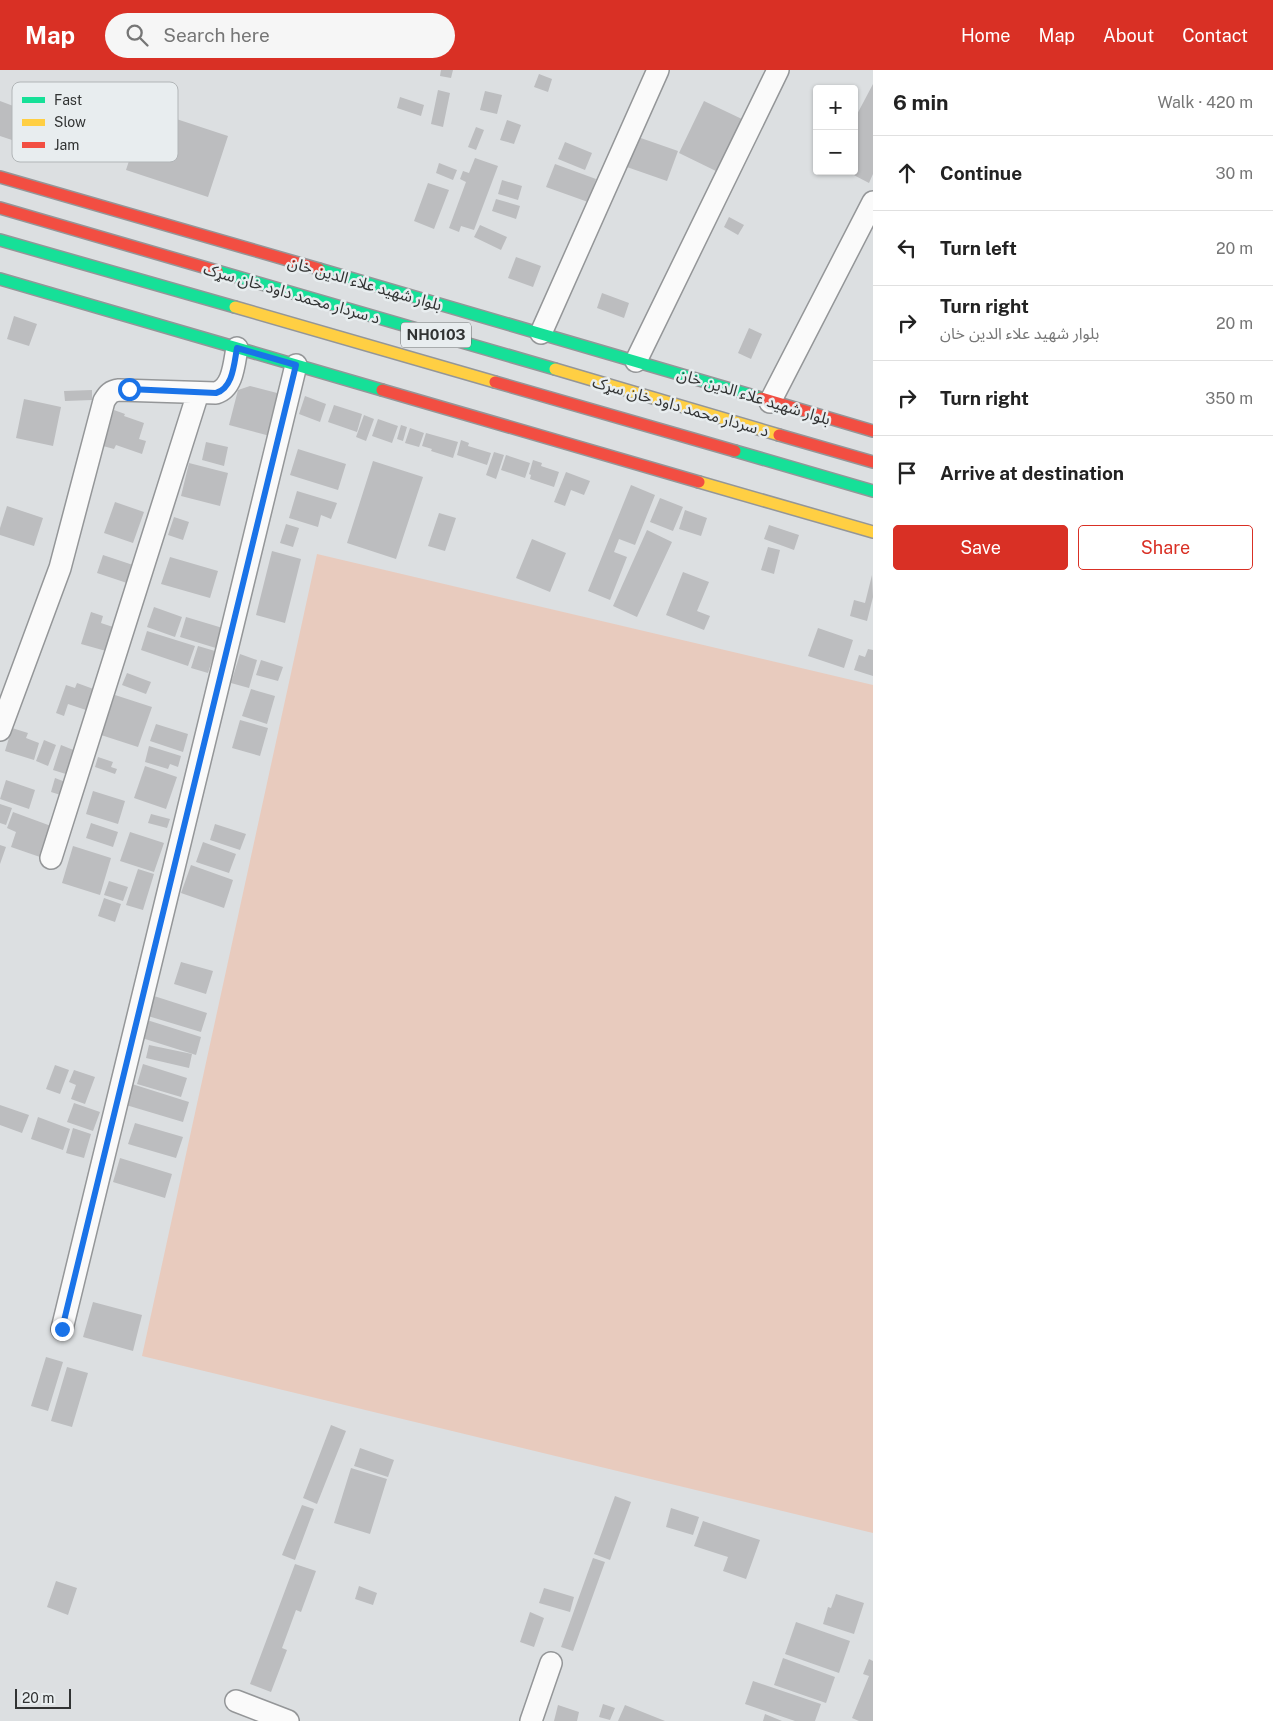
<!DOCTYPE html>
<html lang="en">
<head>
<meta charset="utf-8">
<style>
  body { margin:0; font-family:"Public Sans","Noto Sans Arabic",sans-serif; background:#f6f6f6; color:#222 }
  .controls { position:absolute; right:15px; top:15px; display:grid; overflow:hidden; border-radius:5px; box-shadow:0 1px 4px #0004 }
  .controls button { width:45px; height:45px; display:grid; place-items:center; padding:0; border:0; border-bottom:1px solid #e0e0e0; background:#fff; color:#222; font:25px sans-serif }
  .scale { position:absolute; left:15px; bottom:12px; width:56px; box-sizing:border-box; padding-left:5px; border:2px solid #313333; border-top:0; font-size:14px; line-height:18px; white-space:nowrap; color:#313333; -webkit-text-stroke:4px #e8edef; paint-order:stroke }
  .stop { position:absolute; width:15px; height:15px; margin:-11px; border:4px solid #1a73e8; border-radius:50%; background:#fff }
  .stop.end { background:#1a73e8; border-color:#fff; box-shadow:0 1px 5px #0008 }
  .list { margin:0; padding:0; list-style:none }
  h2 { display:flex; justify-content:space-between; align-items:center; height:65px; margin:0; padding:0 20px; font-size:21px }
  h2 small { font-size:16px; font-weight:400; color:#767676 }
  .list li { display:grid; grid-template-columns:32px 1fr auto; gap:15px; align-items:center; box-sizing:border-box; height:75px; padding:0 20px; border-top:1px solid #e0e0e0 }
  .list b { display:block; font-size:19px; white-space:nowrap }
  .list p { margin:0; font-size:16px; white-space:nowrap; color:#767676 }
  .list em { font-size:16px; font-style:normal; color:#767676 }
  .actions { display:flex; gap:10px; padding:15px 20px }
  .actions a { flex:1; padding:11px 0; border:1px solid #d93025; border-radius:5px; text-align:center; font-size:18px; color:#d93025 }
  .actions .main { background:#d93025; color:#fff }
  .icon { flex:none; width:28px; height:28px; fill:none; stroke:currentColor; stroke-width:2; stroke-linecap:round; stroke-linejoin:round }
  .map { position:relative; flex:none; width:873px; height:1651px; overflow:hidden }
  header { display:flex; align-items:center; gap:30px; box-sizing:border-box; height:70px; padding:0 25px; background:#d93025; color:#fff }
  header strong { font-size:24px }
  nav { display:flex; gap:28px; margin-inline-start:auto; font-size:18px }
  .search { width:350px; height:45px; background:#f6f6f6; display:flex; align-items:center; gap:12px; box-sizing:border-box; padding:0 18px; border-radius:28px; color:#767676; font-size:19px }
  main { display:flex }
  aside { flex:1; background:#fff }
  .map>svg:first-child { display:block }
  .green { fill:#e8cbbe }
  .building { fill:#bcbdbf }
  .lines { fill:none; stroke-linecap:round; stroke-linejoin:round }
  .street-casing { stroke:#949698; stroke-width:24 }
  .fast-casing { stroke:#949698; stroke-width:14 }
  .slow-casing { stroke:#949698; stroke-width:14 }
  .jam-casing { stroke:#949698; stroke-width:14 }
  .street { stroke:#fafafa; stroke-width:21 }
  .fast { stroke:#16e098; stroke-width:11 }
  .slow { stroke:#ffcf43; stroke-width:11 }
  .jam { stroke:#f24e42; stroke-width:11 }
  .route { stroke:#1a73e8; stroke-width:6 }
  .labels { text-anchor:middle; stroke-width:5; stroke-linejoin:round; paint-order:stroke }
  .shield { fill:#e8edef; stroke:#686b6b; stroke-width:1 }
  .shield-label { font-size:15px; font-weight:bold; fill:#313333 }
  .street-label { font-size:16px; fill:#313333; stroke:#e8edef }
  .key { fill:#e8edef; stroke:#b1b5b7; stroke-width:1 }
  .key-label { font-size:14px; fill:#313333 }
</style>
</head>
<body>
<header>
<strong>Map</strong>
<div class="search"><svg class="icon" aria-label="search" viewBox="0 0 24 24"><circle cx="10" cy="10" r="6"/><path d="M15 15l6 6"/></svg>Search here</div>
<nav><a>Home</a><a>Map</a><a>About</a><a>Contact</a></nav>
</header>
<main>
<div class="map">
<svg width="873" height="1651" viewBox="0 0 873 1651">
  <rect width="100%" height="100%" fill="#dcdfe1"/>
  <path class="green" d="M317,484L873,615V1463L142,1286Z"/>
  <path class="building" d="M441,0H453L451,8L440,6Z
    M539,4L552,9L548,22L534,17Z
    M873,14V104L869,113L846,101H854V50Z
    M438,20L450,23L443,57L431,54Z
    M485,21L502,25L497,44L480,40Z
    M400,27L424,35L421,46L397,38Z
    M0,31L24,40L12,70L0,66Z
    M704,31L744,50L718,102L679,83Z
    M146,39L228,66L208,127L126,100Z
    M507,50L521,55L514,74L500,70Z
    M476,57L484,60L476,80L468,77Z
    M635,66L678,81L667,111L624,96Z
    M565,72L592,83L585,100L558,89Z
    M475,88L498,96L474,160L461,156L459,162L449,158L466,112L460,109L463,101L469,103Z
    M439,93L457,100L453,110L436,103Z
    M555,94L596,109L588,132L546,117Z
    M502,110L522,116L518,130L498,124Z
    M428,113L449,120L434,159L414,151Z
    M496,129L520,136L516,149L492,141Z
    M729,147L744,155L738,165L724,157Z
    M480,155L507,167L501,180L474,167Z
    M516,187L541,196L533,217L508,208Z
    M602,223L629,233L624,248L597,238Z
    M14,246L37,254L29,276L7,269Z
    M749,258L762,264L751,289L738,283Z
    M250,316L281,324L270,366L229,355L238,320Z
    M92,320V330L65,331L64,321Z
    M305,326L326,334L320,352L299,344Z
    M24,329L61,337L53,376L16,368Z
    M334,335L362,344L357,362L328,352Z
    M114,340L125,344L124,346L144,353L139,369L146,371L142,384L116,375L114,379L103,376Z
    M364,345L374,349L366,371L356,367Z
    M378,349L398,356L392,373L372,366Z
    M401,355L407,357L403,371L397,369Z
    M410,358L424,363L419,377L405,373Z
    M426,363L458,372L453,388L431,381L432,379L422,376Z
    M461,370L469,373L468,376L491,383L487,395L457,385Z
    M206,372L228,377L224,396L202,390Z
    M298,379L346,394L338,420L290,405Z
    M494,382L504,385L496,409L486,405Z
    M506,385L530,393L525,408L501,400Z
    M533,390L542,393L541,396L559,402L554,417L530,409L531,405L529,404Z
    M373,391L423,407L396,489L347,473Z
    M189,393L228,403L220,436L181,426Z
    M566,402L590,411L584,425L571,420L565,436L554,432Z
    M631,415L655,425L635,475L619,469L614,482L627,487L610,530L588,521Z
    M297,421L337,433L331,449L321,445L318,457L289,448Z
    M660,428L683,437L673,461L650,452Z
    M115,432L144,442L133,473L104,463Z
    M7,436L43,448L34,476L0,465V458Z
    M685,440L707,448L701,466L679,459Z
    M439,443L456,448L445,481L428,476Z
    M174,447L189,452L183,470L168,465Z
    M286,454L299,458L293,477L280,473Z
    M769,455L799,465L794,480L764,469Z
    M647,460L672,472L637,547L613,536Z
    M532,469L566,483L550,522L516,508Z
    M768,477L780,480L774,504L761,500Z
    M272,481L301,489L285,553L256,545Z
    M103,485L136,496L130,514L97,503Z
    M170,487L218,501L210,528L161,514Z
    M683,502L709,512L697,541L710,546L704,560L666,545Z
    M872,505L873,527L867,551L850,546L854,530L865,533Z
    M154,537L182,547L175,567L147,557Z
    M91,542L103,546L101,553L113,557L106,581L81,574Z
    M186,547L226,559L219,579L180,567Z
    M818,558L853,570L844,598L808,586Z
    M147,561L195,576L188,596L141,580Z
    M198,576L215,581L208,603L191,598Z
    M868,579L873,580V606L854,600L859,585L865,587Z
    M240,584L257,590L249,618L231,613Z
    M261,590L283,597L278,611L256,605Z
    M127,603L151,612L146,624L122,615Z
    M77,613L99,621L92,642L68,634L64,646L56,643L66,615L75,618Z
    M251,619L275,626L267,654L242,646Z
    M115,625L152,637L138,677L101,665Z
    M240,650L268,658L260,686L232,678Z
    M156,654L188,664L183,682L150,671Z
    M12,658L28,663L26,668L39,673L34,690L5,681Z
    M44,670L56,675L48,696L36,691Z
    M61,675L76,681L69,705L53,700Z
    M149,676L181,686L178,697L170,694L168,699L145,692Z
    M98,687L113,692L111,697L117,699L115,704L95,697Z
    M145,696L177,707L166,739L134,728Z
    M55,708L68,713L64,726L51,722Z
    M6,710L35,720L29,739L0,729Z
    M93,721L125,731L118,754L86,744Z
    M0,734L12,738L6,755L0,753Z
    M13,742L51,756L40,787L11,777L16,762L7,758Z
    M151,744L170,749L167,758L148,753Z
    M91,753L118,762L113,777L86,768Z
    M215,754L246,764L240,780L210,770Z
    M130,762L164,773L154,802L120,791Z
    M203,772L236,784L229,803L196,792Z
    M0,775L6,777L0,794Z
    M73,776L111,788L100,825L62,813Z
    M191,795L233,810L224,838L181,823Z
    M138,799L154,804L143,840L126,835Z
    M109,811L128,817L123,831L104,825Z
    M104,828L121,834L115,852L98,846Z
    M181,892L213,901L206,924L174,914Z
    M154,926L207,943L201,962L148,946Z
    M147,950L201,967L196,985L142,968Z
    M149,975L192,984L189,998L146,988Z
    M143,994L187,1008L181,1027L137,1014Z
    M55,995L69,1000L60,1024L46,1019Z
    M74,1000L95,1007L85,1034L71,1029L76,1015L69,1012Z
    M132,1014L189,1032L183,1052L126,1035Z
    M74,1033L100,1042L93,1061L67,1052Z
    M0,1035L29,1045L22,1063L0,1055Z
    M38,1047L70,1059L63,1080L31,1069Z
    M135,1053L183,1067L176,1088L128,1074Z
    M73,1058L91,1064L84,1088L66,1083Z
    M120,1088L172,1104L165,1128L113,1112Z
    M93,1232L142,1245L133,1281L83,1267Z
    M46,1287L63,1292L48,1341L31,1336Z
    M67,1297L88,1303L72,1357L51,1351Z
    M331,1355L346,1361L317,1434L303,1428Z
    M360,1378L394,1390L388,1407L354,1396Z
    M351,1398L387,1409L370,1464L334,1453Z
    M615,1426L631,1432L610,1490L594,1484Z
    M302,1435L314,1439L295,1490L282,1485Z
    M671,1438L699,1447L693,1465L666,1457Z
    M703,1451L760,1470L746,1509L723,1501L728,1487L694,1476Z
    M593,1488L605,1492L573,1581L561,1577Z
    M295,1494L316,1501L301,1542L296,1540L282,1578L287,1580L271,1622L250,1614Z
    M56,1511L77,1518L68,1545L47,1537Z
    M359,1516L377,1523L373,1535L355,1529Z
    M544,1518L574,1527L570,1542L539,1533Z
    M836,1524L864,1533L854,1564L823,1554L828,1537L831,1538Z
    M530,1542L544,1548L534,1577L520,1572Z
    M796,1552L850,1571L839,1603L785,1584Z
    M783,1588L835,1607L826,1633L774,1615Z
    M869,1589L873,1591V1651H859L852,1648L869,1606L863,1604Z
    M753,1611L821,1634L815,1651H795L745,1634Z
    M603,1634L615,1638L610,1650L599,1647Z
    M558,1635L579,1642L577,1651H554Z
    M625,1635L665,1651H618Z
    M765,1644L782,1651H763Z"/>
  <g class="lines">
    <g class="street-casing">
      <path id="street" d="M541,263L658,0
        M636,291L778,0
        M770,332L873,132
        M0,660L60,498L104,331C108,324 111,321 119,320L216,323C233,318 234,294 237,278
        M51,788L198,323
        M62,1259L296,295
        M236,1631L288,1651
        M531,1651L551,1593"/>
    </g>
    <g class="fast-casing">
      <path id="fast" d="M0,170L235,237
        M319,199L761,328
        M217,201L555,299
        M0,209L382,320
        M735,381L873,421"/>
    </g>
    <g class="slow-casing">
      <path id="slow" d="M235,237L495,312
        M555,299L779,365
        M699,412L873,462"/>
    </g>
    <g class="jam-casing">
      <path id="jam" d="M0,107L319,199
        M0,138L217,201
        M495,312L735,381
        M382,320L699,412
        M761,328L873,361
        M779,365L873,392"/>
    </g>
    <use href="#street" class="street"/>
    <use href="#fast" class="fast"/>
    <use href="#slow" class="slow"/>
    <use href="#jam" class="jam"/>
  </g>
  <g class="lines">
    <path class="route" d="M62,1259L296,295L237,278C234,294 233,318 216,323L129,319"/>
  </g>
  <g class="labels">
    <rect class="shield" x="401" y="252.5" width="70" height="25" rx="4"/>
    <g class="shield-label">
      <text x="436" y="270">NH0103</text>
    </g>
    <g class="street-label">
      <text transform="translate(365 213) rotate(16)" y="6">بلوار شهید علاء الدین خان</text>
      <text transform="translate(292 223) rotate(16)" y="6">د سردار محمد داود خان سړک</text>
      <text transform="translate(754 326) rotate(17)" y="6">بلوار شهید علاء الدین خان</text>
      <text transform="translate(681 336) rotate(16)" y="6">د سردار محمد داود خان سړک</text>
    </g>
  </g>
  <rect x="12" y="12" width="166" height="80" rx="8" class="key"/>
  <rect x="22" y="27" width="23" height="6" fill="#16e098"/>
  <rect x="22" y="49" width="23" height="7" fill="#ffcf43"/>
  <rect x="22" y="72" width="23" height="6" fill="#f24e42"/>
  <g class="key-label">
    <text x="54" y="35">Fast</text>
    <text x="54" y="57">Slow</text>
    <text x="54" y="80">Jam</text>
  </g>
</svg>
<div class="controls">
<button>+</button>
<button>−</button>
</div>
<div class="scale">20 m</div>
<div class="stop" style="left:129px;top:319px"></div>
<div class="stop end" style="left:62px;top:1259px"></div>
</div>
<aside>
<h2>6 min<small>Walk · 420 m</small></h2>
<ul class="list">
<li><svg class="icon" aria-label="ahead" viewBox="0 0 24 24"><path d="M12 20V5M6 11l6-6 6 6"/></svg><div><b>Continue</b></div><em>30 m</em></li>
<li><svg class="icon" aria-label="left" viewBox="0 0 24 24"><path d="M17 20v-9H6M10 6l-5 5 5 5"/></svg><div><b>Turn left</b></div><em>20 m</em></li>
<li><svg class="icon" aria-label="right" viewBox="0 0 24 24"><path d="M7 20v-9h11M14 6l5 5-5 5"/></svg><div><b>Turn right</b><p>بلوار شهید علاء الدین خان</p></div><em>20 m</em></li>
<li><svg class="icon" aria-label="right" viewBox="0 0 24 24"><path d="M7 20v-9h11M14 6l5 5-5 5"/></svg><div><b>Turn right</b></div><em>350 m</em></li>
<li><svg class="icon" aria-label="arrive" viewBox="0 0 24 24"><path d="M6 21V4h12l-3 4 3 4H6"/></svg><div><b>Arrive at destination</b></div></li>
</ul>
<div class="actions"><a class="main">Save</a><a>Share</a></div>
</aside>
</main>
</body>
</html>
